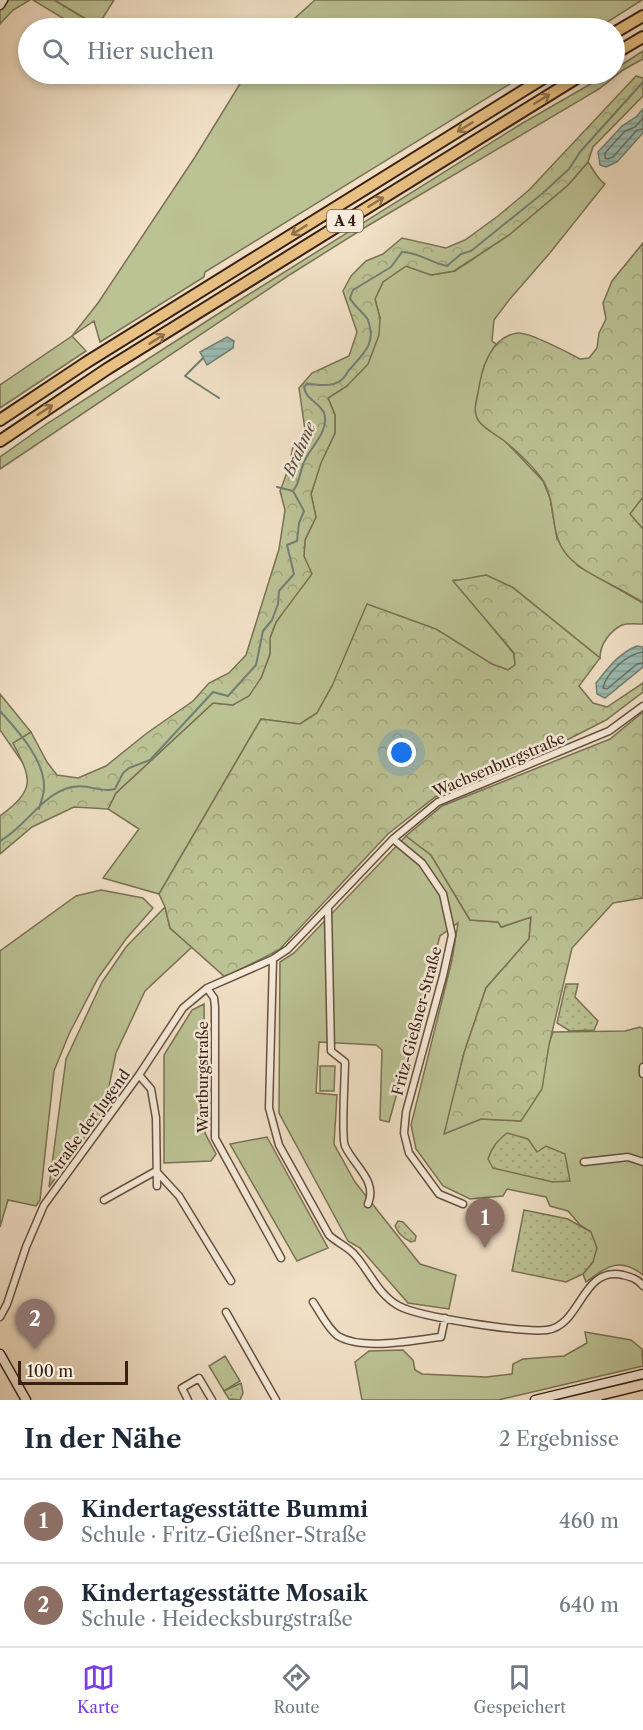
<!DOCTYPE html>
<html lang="de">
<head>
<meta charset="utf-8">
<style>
  body { margin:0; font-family:"Libre Caslon Text",serif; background:#f6f6f7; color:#1f2937 }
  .scale { position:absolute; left:18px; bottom:15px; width:110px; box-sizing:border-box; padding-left:6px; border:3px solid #382113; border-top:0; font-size:16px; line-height:21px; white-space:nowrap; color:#382113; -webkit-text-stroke:4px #f6ebda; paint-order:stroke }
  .you { position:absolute; left:402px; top:753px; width:21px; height:21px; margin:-15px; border:4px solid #fff; border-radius:50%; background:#1a73e8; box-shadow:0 0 0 9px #1a73e833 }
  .badge { display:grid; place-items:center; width:39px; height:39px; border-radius:50%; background:#7c3aed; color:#fff; font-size:20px; font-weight:700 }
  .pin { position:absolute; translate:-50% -50px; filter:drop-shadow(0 2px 3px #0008) }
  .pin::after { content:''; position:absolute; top:32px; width:21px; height:18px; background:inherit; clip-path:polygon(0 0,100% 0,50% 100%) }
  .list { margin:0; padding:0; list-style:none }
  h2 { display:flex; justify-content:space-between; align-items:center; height:78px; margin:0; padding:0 24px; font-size:26px }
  h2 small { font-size:20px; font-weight:400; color:#747a83 }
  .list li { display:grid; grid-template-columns:39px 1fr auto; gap:18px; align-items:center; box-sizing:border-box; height:84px; padding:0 24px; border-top:2px solid #e0e1e3 }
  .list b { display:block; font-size:22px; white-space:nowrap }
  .list p { margin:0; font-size:20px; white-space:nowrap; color:#747a83 }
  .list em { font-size:20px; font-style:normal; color:#747a83 }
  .icon { flex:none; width:33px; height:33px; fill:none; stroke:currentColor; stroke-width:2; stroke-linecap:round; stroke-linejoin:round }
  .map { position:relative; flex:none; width:643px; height:1400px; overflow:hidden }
  .search { position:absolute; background:#fff; box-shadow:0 3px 9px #0003; left:18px; right:18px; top:18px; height:66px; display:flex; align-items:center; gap:15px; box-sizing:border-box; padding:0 21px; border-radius:33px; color:#747a83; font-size:22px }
  .sheet { height:246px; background:#fff }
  nav { display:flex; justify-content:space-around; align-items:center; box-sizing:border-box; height:84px; border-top:2px solid #e0e1e3; background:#fff; font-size:16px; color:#747a83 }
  nav a { display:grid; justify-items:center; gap:3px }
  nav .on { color:#7c3aed }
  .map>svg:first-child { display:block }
  .green { fill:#bbc294; stroke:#7a7254; stroke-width:1.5 }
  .forest { fill:url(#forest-crowns); stroke:#7a7254; stroke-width:1.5 }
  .park { fill:url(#park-dots); stroke:#7a7254; stroke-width:1.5 }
  .water { fill:url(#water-rules); stroke:#737f73; stroke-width:1.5 }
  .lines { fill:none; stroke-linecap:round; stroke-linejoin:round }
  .shore { stroke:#6a6f63; stroke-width:1.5 }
  .stream { stroke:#737f73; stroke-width:2 }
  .street-casing { stroke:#665140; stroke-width:9 }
  .secondary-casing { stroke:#382113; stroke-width:11 }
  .highway-casing { stroke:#382113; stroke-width:14 }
  .street { stroke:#f6ebda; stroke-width:6 }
  .secondary { stroke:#f6ebda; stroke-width:8 }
  .highway { stroke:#e8c083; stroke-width:10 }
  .tram { stroke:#382113; stroke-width:1.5 }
  .oneway { stroke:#90704b }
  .labels { text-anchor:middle; stroke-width:5; stroke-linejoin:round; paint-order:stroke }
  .shield { fill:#f6ebda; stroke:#715e4f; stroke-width:1.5 }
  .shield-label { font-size:14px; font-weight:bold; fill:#382113 }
  .street-label { font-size:15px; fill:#382113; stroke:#f6ebda }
  .water-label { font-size:16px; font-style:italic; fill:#565043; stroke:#f6ebda }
</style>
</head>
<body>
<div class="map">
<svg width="643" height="1400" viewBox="0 0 643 1400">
  <defs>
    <pattern id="forest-crowns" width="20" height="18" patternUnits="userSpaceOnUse" patternTransform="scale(1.5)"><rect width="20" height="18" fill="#bbc294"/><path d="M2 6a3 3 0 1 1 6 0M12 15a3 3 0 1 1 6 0" fill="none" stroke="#a2a67f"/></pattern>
    <pattern id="park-dots" width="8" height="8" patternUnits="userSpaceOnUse" patternTransform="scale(1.5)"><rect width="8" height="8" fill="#bbc294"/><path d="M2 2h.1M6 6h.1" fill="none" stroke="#a2a67f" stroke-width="1.8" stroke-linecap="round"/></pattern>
    <pattern id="water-rules" width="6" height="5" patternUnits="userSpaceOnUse" patternTransform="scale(1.5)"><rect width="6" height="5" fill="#9bbdb3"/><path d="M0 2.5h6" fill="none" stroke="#86a299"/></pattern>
  </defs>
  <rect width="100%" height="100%" fill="#f1e0c6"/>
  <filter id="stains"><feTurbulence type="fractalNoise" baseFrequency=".00333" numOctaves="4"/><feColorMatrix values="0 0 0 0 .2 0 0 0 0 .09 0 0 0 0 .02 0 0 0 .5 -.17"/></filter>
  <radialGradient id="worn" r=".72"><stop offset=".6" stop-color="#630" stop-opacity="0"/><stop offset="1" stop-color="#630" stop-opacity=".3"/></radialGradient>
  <path class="green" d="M9,0H30L13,10L0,24V10Z
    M54,0H114L99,24L88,20Z
    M315,0H642L598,28H284Z
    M643,51V59L623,70L599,89L369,225L291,274L0,469V457L48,423L235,303L521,124L608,74H614L615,69Z
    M246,74H526L205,272L204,277L100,342L94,321L72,336L86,351L0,408V385L72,336L98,303L195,157Z
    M588,162C594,170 597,179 605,184L549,254L509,300L494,320L492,341L496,344L484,366L476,404L506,442L543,481L550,498L557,539L578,566L643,603V624C637,624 628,623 622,625C610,631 600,644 600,658L512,587L454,580L514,654L515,665L508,670L492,664L332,686L317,713L300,724L261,719L159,894L103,878L139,829L108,809L116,793L213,703L233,705L261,678L270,654V638L276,622L282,614L304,556L305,540L316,517L311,494L321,462L335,433V415L328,398L347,386L380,318L375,299L383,282L406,266L431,275L455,271L509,235L568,185Z
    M643,497V529L629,514Z
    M0,694L31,732L14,743L27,769L0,730Z
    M406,836L431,855L470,920L498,922L502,927L531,917L529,939L486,988L464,1053L445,1133L481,1119L521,1121L553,1032L625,1031L640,1027L643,1029V1275C619,1256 607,1267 586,1282L583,1274L593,1262L591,1232L580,1225L568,1211L550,1206L546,1197L507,1189L503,1196L470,1199L443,1186L416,1149L411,1125L452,960L458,923L440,936L389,1122L380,1120L382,1050L376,1045L319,1042L316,1093L337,1095L334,1144L355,1182L420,1264L456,1275L449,1309L408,1303L360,1248L348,1241L279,1113L280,962L294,953Z
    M101,890L143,898L153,908L126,939L98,978L69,1034L54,1071L40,1200L36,1206L8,1200L0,1227V951L76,896Z
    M165,907L170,928L192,947L145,991L116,1053L104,1110L49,1187L66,1059L102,982L126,947Z
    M204,1004L205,1133L216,1154L211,1161L164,1163V1055L192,1010Z
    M320,1066H335L334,1091H320Z
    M267,1137L328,1248L297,1261L230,1144Z
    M585,1332L631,1340L642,1349L643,1366L498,1400H362L355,1362L369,1351L403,1350L413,1360L415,1370L422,1374L486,1377L512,1374L513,1364L523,1359L564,1356L587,1343Z
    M225,1356L240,1381L224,1391L209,1366Z"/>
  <path class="forest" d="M33,0H54L87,20L99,24L96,28H79Z
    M636,76L643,78V96L593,147L588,162L568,185L509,235L454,271L431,275L406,266L383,282L375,299L380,318L379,335L368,364L347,386L328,398L335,415V433L321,463L311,494L316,517L305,540L304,556L312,574L276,622L270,638V654L261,678L249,696L233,705L213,703L116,793L108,809L74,807L32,827L0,854V816C36,789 32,780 13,743L31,732L47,762L57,775L78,778L106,766L147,733L193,701L209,683L229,673L246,655L279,549L285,510L280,491L288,470L293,447L306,437L299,388L312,373L349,356L357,332L343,291L351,276L366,261L383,254L402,238L446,248L465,240L498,216L529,190Z
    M643,243V497L630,514L643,529V603C619,585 586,577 567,555C549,534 557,505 544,482C536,469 515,449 503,440C495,434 483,428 478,420C473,412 476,402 478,393C481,371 490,336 518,333C529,332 569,353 580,359L589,358L597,348L599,333L606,319L603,303L612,281Z
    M486,575L512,587L600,658L579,686L593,703L607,707L643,683V692L606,720L569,739L435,797L388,834L279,950L225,977L170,928L165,907L159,894L261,719L300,724L317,713L332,686L367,604L436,629L492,664L508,670L515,665L514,653L453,581Z
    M643,712V898L613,903L572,948L549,1045L542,1089L521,1121L481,1119L444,1134L464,1053L486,988L529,939L531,917L501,927L498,922L470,920L431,855L406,836L442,806L610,739Z"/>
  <path class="park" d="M566,984H578L575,997L598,1021L594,1030L570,1031L557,1023Z
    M507,1133L528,1139L537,1152L546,1146L565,1154L570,1181L553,1182L493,1168L488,1159C492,1147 497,1141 507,1133Z
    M524,1210L568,1219L591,1232L597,1248L593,1262L583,1274L566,1282L512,1271Z
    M398,1221L403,1222L416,1236L415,1241L411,1242C403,1238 398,1234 395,1226Z
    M241,1383L243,1393L240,1400L229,1399L224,1391Z"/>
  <path class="water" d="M643,109V133L617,162L606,167L600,165L598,152L622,126L636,117Z
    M227,337L234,341L233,348L207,365L200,352Z
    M637,646L643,647V667L605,698L597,694L596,683C608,668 619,653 637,646Z"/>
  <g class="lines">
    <path class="shore" d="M643,118L635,127L625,131L605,153V158L608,159L613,157L637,130L643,129
      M643,652C627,654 606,673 603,688L607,689L637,664L643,663"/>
    <path class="stream" d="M203,358L185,376L219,398
      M277,487L293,491
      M0,711C18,731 46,761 44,790C43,796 41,802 39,809
      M0,841C24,828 39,799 65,789C85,781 100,794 115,789L123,773L129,768L150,760L213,692L228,696L256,665L263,631L272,620L278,604L279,591L294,574L287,545L297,541L299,523L304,511L293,491C301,481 299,471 305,460C311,447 330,430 324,413C319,402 306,400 304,387L307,384C318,385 331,387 340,381C344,379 347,373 349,370C363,354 377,344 368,320C364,312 354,307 350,298L353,290L391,267L402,252C418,252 431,263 447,266L461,254L471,251L543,193L569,169L580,152L643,82"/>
    <g class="street-casing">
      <path id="street" d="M393,839L422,863L443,894L452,935L443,976L406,1112L404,1133L409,1153L439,1194L463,1204
        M328,909L331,1051L345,1062C345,1077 341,1137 345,1146C354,1166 378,1181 368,1204
        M273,959L269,1108L279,1145L329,1235C336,1242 348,1247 354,1254C369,1270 378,1295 399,1306C419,1317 523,1333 547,1330C582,1325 581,1266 623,1275C631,1277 638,1279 643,1286
        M207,988L214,998L215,1007V1138L281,1258
        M643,1067V1074
        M139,1075L151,1089L156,1118L157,1186
        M584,1162L628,1157L643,1162
        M104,1200L156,1171L179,1196L231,1281
        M313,1302C320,1312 328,1329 338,1336C363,1351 413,1340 441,1337L445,1318
        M226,1312L276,1400
        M0,1317L7,1304L26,1247L44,1205L139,1075L183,1008L207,988L273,959L288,949L393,839L438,802L609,731L643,706
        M188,1400L182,1388L199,1378L212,1400"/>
    </g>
    <g class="secondary-casing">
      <path id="secondary" d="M0,5L3,0
        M0,1354L26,1400
        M535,1400L643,1374"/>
    </g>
    <g class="highway-casing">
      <path id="highway" d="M614,33L643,16
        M614,54L643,37
        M0,420L87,362L550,74
        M0,441L107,369L583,74"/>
    </g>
    <use href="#street" class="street"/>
    <use href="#secondary" class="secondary"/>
    <use href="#highway" class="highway"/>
    <path class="tram" d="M602,1400L643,1390"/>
  </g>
  <defs><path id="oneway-shaft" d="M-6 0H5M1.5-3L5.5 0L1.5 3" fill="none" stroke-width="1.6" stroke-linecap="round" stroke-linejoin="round" transform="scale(1.5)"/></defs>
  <g class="oneway">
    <use href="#oneway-shaft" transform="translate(542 99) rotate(-32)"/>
    <use href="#oneway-shaft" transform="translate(465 127) rotate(148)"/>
    <use href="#oneway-shaft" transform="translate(376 202) rotate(-32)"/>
    <use href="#oneway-shaft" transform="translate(299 230) rotate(148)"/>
    <use href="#oneway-shaft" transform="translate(157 339) rotate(-32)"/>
    <use href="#oneway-shaft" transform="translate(45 410) rotate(-33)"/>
  </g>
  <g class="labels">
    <rect class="shield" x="327" y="210" width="36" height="22" rx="4.5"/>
    <g class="shield-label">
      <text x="345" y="226">A 4</text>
    </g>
    <g class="street-label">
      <text transform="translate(499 765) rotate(-23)" y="5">Wachsenburgstraße</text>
      <text transform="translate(417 1021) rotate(-75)" y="5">Fritz-Gießner-Straße</text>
      <text transform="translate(203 1077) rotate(-90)" y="5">Wartburgstraße</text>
      <text transform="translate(89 1123) rotate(-54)" y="5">Straße der Jugend</text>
    </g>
    <g class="water-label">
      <text transform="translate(299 449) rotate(-66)" y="6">Brahme</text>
    </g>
  </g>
  <rect width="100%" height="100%" filter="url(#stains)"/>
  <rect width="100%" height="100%" fill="url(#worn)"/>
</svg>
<div class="scale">100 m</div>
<div class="you"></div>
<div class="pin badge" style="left:485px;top:1248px;background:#8d6e63">1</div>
<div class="pin badge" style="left:35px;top:1349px;background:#8d6e63">2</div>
<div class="search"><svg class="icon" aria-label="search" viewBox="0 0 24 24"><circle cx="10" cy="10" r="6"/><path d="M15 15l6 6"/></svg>Hier suchen</div>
</div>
<section class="sheet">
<h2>In der Nähe<small>2 Ergebnisse</small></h2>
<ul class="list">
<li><span class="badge" style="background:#8d6e63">1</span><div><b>Kindertagesstätte Bummi</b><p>Schule · Fritz-Gießner-Straße</p></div><em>460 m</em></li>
<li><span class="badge" style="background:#8d6e63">2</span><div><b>Kindertagesstätte Mosaik</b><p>Schule · Heidecksburgstraße</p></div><em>640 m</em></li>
</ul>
</section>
<nav>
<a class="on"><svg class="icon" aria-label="map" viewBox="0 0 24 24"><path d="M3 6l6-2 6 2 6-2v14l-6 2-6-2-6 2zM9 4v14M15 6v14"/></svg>Karte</a>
<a><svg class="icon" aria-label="directions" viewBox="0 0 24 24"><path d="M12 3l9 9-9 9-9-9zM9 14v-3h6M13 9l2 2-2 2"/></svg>Route</a>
<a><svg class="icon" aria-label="saved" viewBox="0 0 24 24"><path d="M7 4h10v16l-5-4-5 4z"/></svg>Gespeichert</a>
</nav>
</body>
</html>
